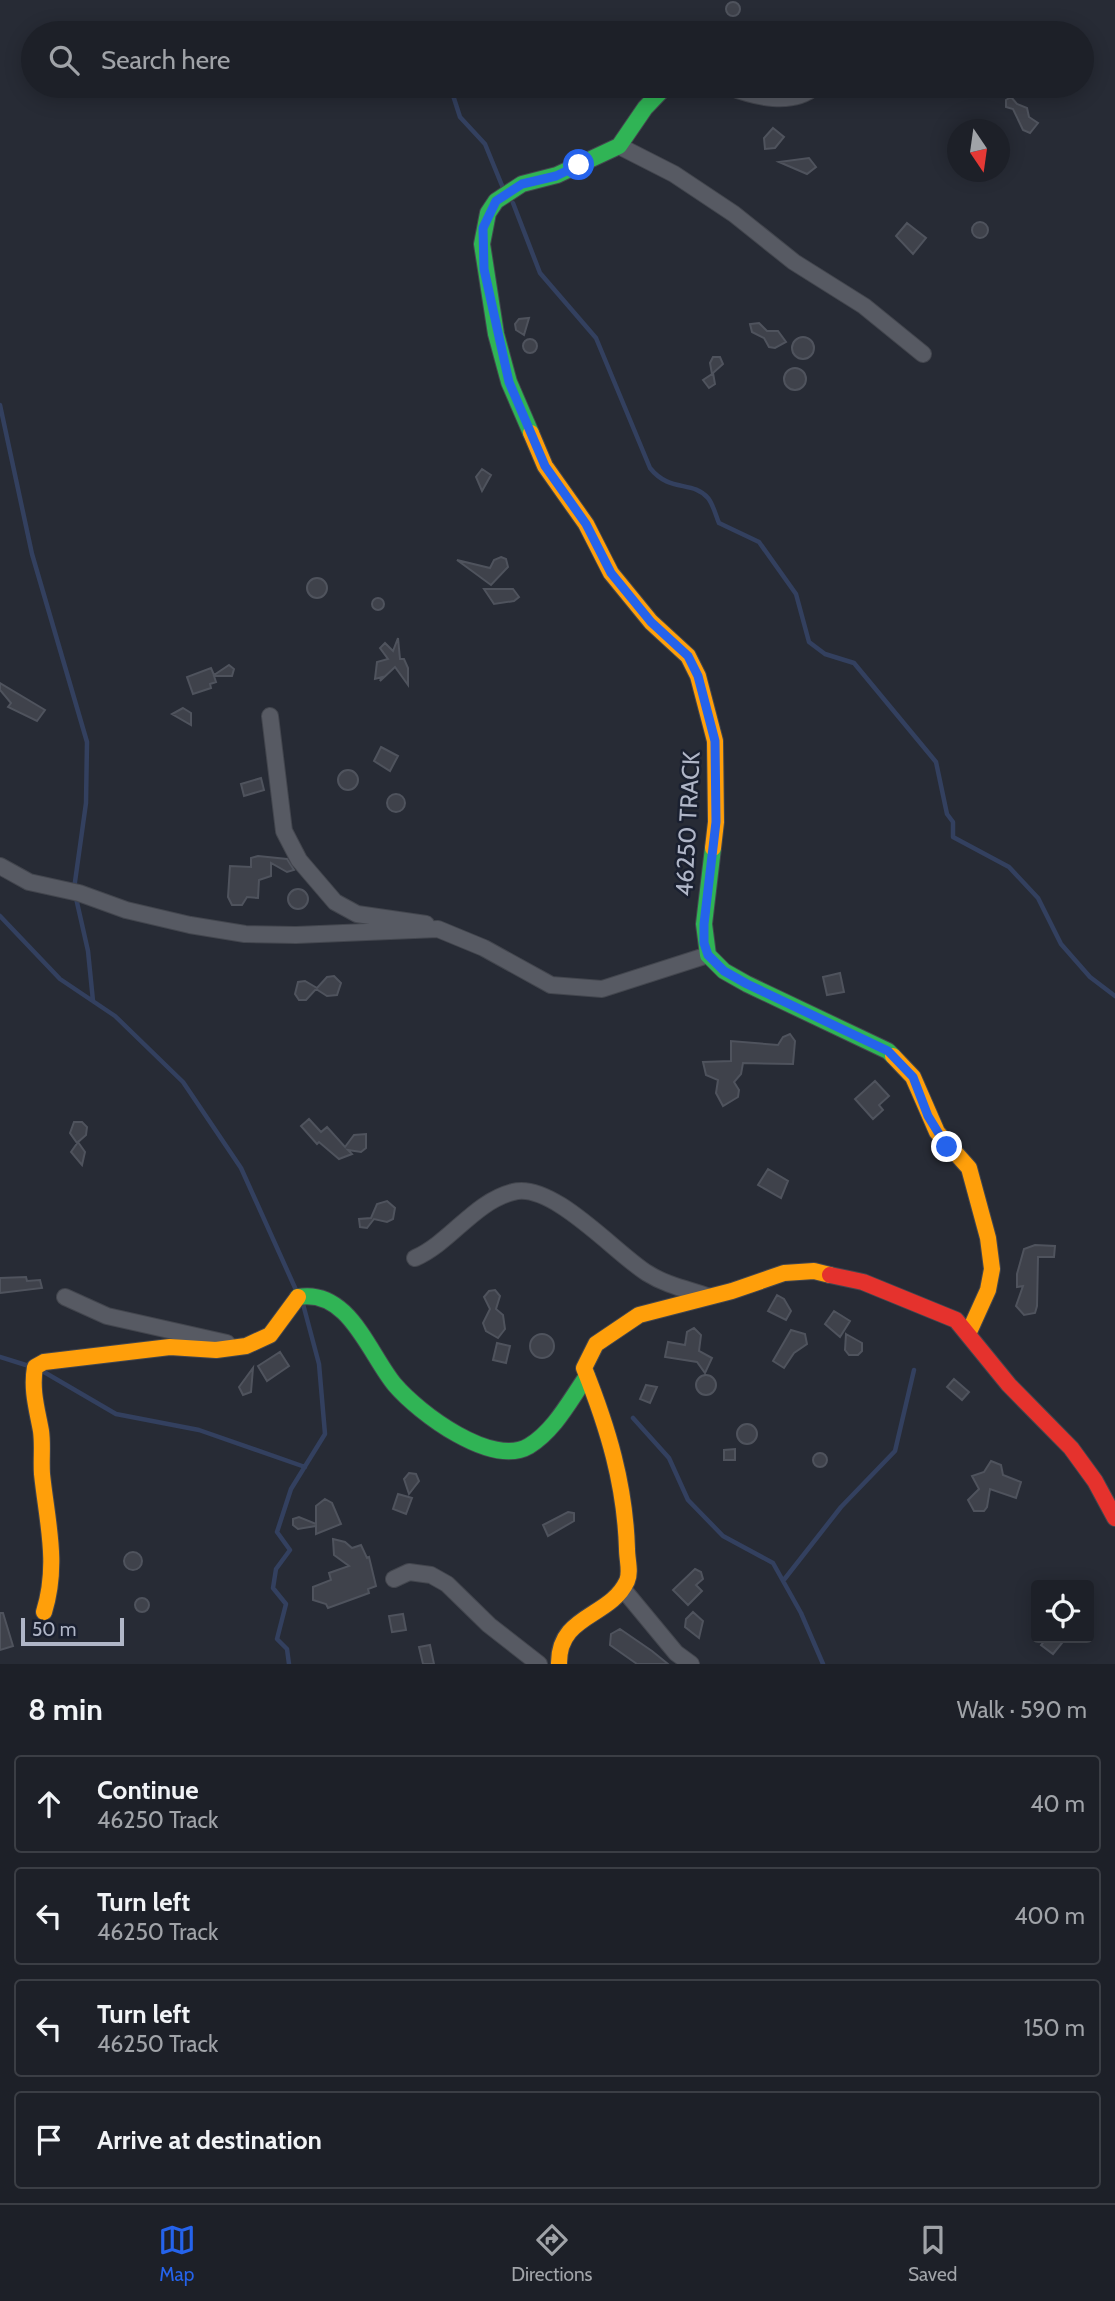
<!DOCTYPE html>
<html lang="en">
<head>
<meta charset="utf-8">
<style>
  body { margin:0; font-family:Cabin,sans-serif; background:#2a2d34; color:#f1f3f6 }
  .controls { position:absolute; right:21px; bottom:21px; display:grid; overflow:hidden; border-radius:7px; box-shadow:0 4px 18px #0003 }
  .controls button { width:63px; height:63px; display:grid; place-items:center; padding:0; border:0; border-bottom:2px solid #3b3e45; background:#1d2028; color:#f1f3f6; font:35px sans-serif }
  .compass { position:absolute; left:947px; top:119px; width:63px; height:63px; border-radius:50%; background:#1d2028; box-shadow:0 4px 18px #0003; rotate:167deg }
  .scale { position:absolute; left:21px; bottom:18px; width:103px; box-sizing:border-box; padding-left:7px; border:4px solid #b0b6c7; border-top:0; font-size:19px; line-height:24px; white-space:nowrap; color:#b0b6c7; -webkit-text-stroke:5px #1a2030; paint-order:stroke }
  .stop { position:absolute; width:21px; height:21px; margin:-16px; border:5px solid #2563eb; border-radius:50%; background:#fff }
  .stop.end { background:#2563eb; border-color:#fff; box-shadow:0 2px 7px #0008 }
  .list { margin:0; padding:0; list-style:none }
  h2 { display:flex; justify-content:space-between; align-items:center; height:91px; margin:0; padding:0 28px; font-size:30px }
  h2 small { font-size:23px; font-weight:400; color:#a0a3a8 }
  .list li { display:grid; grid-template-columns:46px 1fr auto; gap:21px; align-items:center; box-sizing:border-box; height:98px; margin:0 14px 14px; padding:0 14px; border:2px solid #3b3e45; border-radius:7px }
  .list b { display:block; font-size:26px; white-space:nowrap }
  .list p { margin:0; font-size:23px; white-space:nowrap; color:#a0a3a8 }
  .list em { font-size:23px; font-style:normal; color:#a0a3a8 }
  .icon { flex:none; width:38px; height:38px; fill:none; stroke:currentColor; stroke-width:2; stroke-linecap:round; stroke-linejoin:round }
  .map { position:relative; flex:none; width:1115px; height:1664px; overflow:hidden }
  .search { position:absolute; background:#1d2028; box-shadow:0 4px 18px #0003; left:21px; right:21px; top:21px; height:77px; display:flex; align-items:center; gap:18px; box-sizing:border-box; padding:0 24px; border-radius:38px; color:#a0a3a8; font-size:26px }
  .sheet { height:539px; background:#1d2028 }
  nav { display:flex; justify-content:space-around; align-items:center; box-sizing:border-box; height:98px; border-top:2px solid #3b3e45; background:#1d2028; font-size:19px; color:#a0a3a8 }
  nav a { display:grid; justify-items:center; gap:4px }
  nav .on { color:#2563eb }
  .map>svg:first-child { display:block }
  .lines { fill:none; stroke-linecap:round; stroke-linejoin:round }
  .stream { stroke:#33405f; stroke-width:4.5 }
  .building { fill:#3f424b; stroke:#4f535d; stroke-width:2 }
  .street-casing { stroke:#43464e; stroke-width:18 }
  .fast-casing { stroke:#43464e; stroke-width:18 }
  .slow-casing { stroke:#43464e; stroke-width:18 }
  .jam-casing { stroke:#43464e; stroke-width:18 }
  .street { stroke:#575a63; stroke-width:16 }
  .fast { stroke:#30b455; stroke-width:16 }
  .slow { stroke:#ff9f0a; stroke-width:16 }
  .jam { stroke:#e5322d; stroke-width:16 }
  .route { stroke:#2563eb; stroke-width:9 }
  .labels { text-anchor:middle; stroke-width:5; stroke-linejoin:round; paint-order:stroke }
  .street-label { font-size:24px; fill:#b0b6c7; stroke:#1a2030 }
</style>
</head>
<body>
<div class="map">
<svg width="1115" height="1664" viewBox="0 0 1115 1664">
  <rect width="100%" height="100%" fill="#272b35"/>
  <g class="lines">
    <path class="stream" d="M450,86L460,117L485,144L503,188
      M513,203L540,273L596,338L650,468C670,493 692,480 708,498C713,504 716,516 719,523L759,542L796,594L809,642L825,654L854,663L936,762L947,814L953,822V837L1009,867L1038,898L1061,944L1090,977L1115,996
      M0,405L32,554L87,742L86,803L74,889
      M76,898L88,951L93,1001
      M0,916L60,979L115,1016L183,1082L241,1168L296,1290
      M0,1357L29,1366
      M44,1372L116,1414L199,1430L305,1467
      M633,1418L669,1458L688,1500L723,1536L773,1563L801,1613L823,1664
      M783,1581L841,1507L895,1451L914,1370
      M289,1664L287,1649L277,1639L286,1604L273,1588L276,1569L290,1550L277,1532L291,1489L325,1434L319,1364L303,1304"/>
  </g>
  <path class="building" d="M726 9a7 7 0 1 1 14 0a7 7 0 1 1-14 0Z
    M745,22L757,23L763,33H744Z
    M1011,97L1017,104L1027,108L1029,117L1038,123L1030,133L1023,130L1013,109L1006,107V100Z
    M773,128L784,137L775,148L765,149L764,138Z
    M809,158L816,167L807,174L779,162Z
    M972 230a8 8 0 1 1 16 0a8 8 0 1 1-16 0Z
    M907,223L926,238L913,254L896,236Z
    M529,318L524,335L516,330L515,324L519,319Z
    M759,323L767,331H778L786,342L775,348L769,347L764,338L752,332L750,324Z
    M792 348a11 11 0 1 1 22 0a11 11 0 1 1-22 0Z
    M523 346a7 7 0 1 1 14 0a7 7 0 1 1-14 0Z
    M713,357H720L723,364L713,373L715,384L709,388L703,380L712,374L710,363Z
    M784 379a11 11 0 1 1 22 0a11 11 0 1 1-22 0Z
    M482,469L491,475L482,491L476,477Z
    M501,557L506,559L508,567L491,585L457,560L490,568L494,560Z
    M307 588a10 10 0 1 1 20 0a10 10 0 1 1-20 0Z
    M484,589H513L519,597L514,601L494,604Z
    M372 604a6 6 0 1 1 12 0a6 6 0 1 1-12 0Z
    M398,638L400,659H404L408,668V685L395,667L380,681L382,677L375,679L377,662L388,659L380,648L385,643L393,651Z
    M229,665L234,669L232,676H214L216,682L210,684L211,688L193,694L187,677L211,668L214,675Z
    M0,683L45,710L37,721L8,707L11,703L0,690Z
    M183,708L191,713V725L172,714Z
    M381,747L398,756L390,771L374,761Z
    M338 780a10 10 0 1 1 20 0a10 10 0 1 1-20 0Z
    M261,778L264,790L244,796L241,784Z
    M387 803a9 9 0 1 1 18 0a9 9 0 1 1-18 0Z
    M258,856L287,859L294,870L287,872L271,863V876L259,880L258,898L247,897L242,905H232L228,897L230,866L251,867V858Z
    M288 899a10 10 0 1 1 20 0a10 10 0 1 1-20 0Z
    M840,973L844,992L827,995L823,977Z
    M334,976L341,983L337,995L327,996L316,989L306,1000H299L295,994L298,982L305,981L317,988L327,977Z
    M790,1034L795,1041L793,1064L743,1063L741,1074L734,1082L739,1090L738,1097L723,1106L716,1093L718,1080L706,1075L703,1062L731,1061V1041L778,1045L783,1037Z
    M875,1081L889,1096L879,1105L883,1110L873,1119L855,1099Z
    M309,1119L321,1132L327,1127L345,1147L354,1135L366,1134V1148L361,1152L348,1150L352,1154L339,1159L319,1142L317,1144L301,1126Z
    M74,1122H82L87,1127L86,1135L77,1143L70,1133Z
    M78,1142L85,1152L82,1165L71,1152Z
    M768,1169L788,1181L781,1198L758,1185Z
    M387,1201L395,1208L393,1219L387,1222L374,1219L367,1228L360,1227L359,1219L371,1218L377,1204Z
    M1035,1245L1055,1246L1054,1257H1038L1037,1306L1035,1313L1024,1315L1016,1306L1023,1286L1017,1287V1274L1024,1249Z
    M26,1277L27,1281L40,1280L42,1288L0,1293V1278Z
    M495,1290L500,1296L496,1309L503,1315L505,1329L498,1338L486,1331L483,1323L490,1309L484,1297L489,1291Z
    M777,1295L784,1299L791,1311L786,1320L768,1311Z
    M834,1311L850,1321L840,1337L825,1324Z
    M694,1328L701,1335L699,1351L712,1358L705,1373L697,1362L665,1357L668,1342L685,1345L687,1332Z
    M791,1330L805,1334L807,1344L794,1353L784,1368L773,1361Z
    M846,1334L862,1343V1351L858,1355H849L845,1350Z
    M530 1346a12 12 0 1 1 24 0a12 12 0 1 1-24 0Z
    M497,1343L510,1346L506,1363L493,1360Z
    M280,1352L289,1366L267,1381L258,1366Z
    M253,1368L251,1392L243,1395L239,1387Z
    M696 1385a10 10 0 1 1 20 0a10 10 0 1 1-20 0Z
    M954,1379L969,1392L962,1400L947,1387Z
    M646,1385L657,1387L650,1403L640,1399Z
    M737 1434a10 10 0 1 1 20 0a10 10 0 1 1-20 0Z
    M735,1449V1460H724V1450Z
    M813 1460a7 7 0 1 1 14 0a7 7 0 1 1-14 0Z
    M991,1461L1001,1465L1003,1475L1021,1482L1016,1498L990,1489L987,1507L984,1511H974L968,1500L979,1489L972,1476L984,1472Z
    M409,1473L416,1474L419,1481L409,1494L404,1479Z
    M398,1494L412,1498L406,1514L393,1509Z
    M325,1499L332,1503L341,1524L316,1534V1526L298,1529L293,1525V1519L299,1517L316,1524V1506Z
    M568,1512L574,1513V1521L548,1536L543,1525Z
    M333,1539L345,1542L352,1548L361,1545L367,1558L369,1557L376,1586L368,1589L369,1593L328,1608L326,1604L313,1600V1587L331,1580L329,1573L349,1566L334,1555Z
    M124 1561a9 9 0 1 1 18 0a9 9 0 1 1-18 0Z
    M695,1569L701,1572L703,1579L696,1585L702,1591L688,1605L673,1590Z
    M135 1605a7 7 0 1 1 14 0a7 7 0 1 1-14 0Z
    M693,1612L703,1621L699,1638L685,1627L686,1619Z
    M0,1613H3L13,1646L0,1650Z
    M403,1614L406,1630L392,1632L389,1616Z
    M620,1629L652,1651L668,1664H637L610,1645L611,1634Z
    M1047,1638H1066L1053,1654L1041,1645Z
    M430,1645L434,1664H423L419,1647Z"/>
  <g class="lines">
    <g class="street-casing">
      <path id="street" d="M727,86C755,97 792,107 816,86
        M619,146L674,174L734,214L794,262L864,306L923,354
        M270,716L284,831L299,860L335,902L357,914L426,924
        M0,866L29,882L79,893L126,910L190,925L245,934L296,935L438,929L484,948L551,985L602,989L708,955
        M415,1258C451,1242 474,1202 513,1192C552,1181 615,1253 647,1273C666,1285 686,1289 707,1296
        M65,1297L107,1316L227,1343
        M394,1579L409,1572L431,1575L447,1584L489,1625L539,1664
        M623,1589L676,1653L691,1664"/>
    </g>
    <g class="fast-casing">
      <path id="fast" d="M531,433L509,382L496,334L482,244L488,213L496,201L522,184L557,175L619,146L645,108L666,86
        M713,848L704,924L708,955L724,971L747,984L888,1051L893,1056
        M298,1297C349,1288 369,1354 395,1385C419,1413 492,1468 529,1446C555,1430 570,1400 587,1376"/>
    </g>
    <g class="slow-casing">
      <path id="slow" d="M531,433L545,466L586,524L611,573L651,622L688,656L698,676L715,741L716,822L713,848
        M893,1056L913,1077L937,1132L969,1168L988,1238L992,1269L988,1290L969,1332
        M44,1612C59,1564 47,1522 42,1474C41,1459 43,1445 41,1431C37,1409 31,1390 35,1367L44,1362L170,1347L216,1350L246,1346L270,1335L298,1297
        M559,1664C558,1614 610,1618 627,1581C631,1572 627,1560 627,1549C625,1484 608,1428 584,1368L596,1344L639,1315L732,1291L784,1273L814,1271L830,1275"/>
    </g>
    <g class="jam-casing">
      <path id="jam" d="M830,1275L863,1282L956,1320L1009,1385L1071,1448L1095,1481L1115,1518"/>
    </g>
    <use href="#street" class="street"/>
    <use href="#fast" class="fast"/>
    <use href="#slow" class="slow"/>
    <use href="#jam" class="jam"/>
  </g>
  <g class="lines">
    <path class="route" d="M579,165L556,176L522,184L496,201L483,228L484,269L509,382L545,466L586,524L611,573L651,622L688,656L698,676L715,741L716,822L704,924V943L708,955L724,971L747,984L888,1051L913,1077L928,1116L947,1147"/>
  </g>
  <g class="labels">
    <g class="street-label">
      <text transform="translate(688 824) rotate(-87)" y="8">46250 TRACK</text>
    </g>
  </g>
</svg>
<div class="controls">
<button><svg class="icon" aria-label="locate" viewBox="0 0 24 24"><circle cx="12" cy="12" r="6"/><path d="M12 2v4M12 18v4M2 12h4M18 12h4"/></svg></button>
</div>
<svg class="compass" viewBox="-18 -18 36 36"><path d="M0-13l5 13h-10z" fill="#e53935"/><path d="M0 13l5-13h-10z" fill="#a0a3a8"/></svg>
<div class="scale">50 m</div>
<div class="stop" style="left:579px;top:165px"></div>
<div class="stop end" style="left:947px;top:1147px"></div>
<div class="search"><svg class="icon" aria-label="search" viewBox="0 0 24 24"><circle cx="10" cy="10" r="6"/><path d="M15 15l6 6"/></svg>Search here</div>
</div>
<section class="sheet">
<h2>8 min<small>Walk · 590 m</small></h2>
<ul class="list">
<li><svg class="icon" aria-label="ahead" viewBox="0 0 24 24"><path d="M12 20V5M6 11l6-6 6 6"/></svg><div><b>Continue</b><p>46250 Track</p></div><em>40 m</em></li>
<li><svg class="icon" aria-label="left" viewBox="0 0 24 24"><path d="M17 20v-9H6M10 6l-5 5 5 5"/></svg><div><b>Turn left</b><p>46250 Track</p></div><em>400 m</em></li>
<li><svg class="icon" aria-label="left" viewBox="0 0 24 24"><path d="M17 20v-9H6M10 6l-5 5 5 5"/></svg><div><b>Turn left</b><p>46250 Track</p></div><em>150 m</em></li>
<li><svg class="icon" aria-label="arrive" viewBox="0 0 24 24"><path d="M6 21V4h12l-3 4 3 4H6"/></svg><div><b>Arrive at destination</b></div></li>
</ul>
</section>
<nav>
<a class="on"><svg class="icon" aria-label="map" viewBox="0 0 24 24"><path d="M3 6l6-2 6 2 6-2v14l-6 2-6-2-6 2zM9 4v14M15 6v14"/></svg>Map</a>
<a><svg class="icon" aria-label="directions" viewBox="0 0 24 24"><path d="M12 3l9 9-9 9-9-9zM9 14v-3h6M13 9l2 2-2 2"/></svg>Directions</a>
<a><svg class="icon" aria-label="saved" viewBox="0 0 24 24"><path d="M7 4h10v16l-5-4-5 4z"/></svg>Saved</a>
</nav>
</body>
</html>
